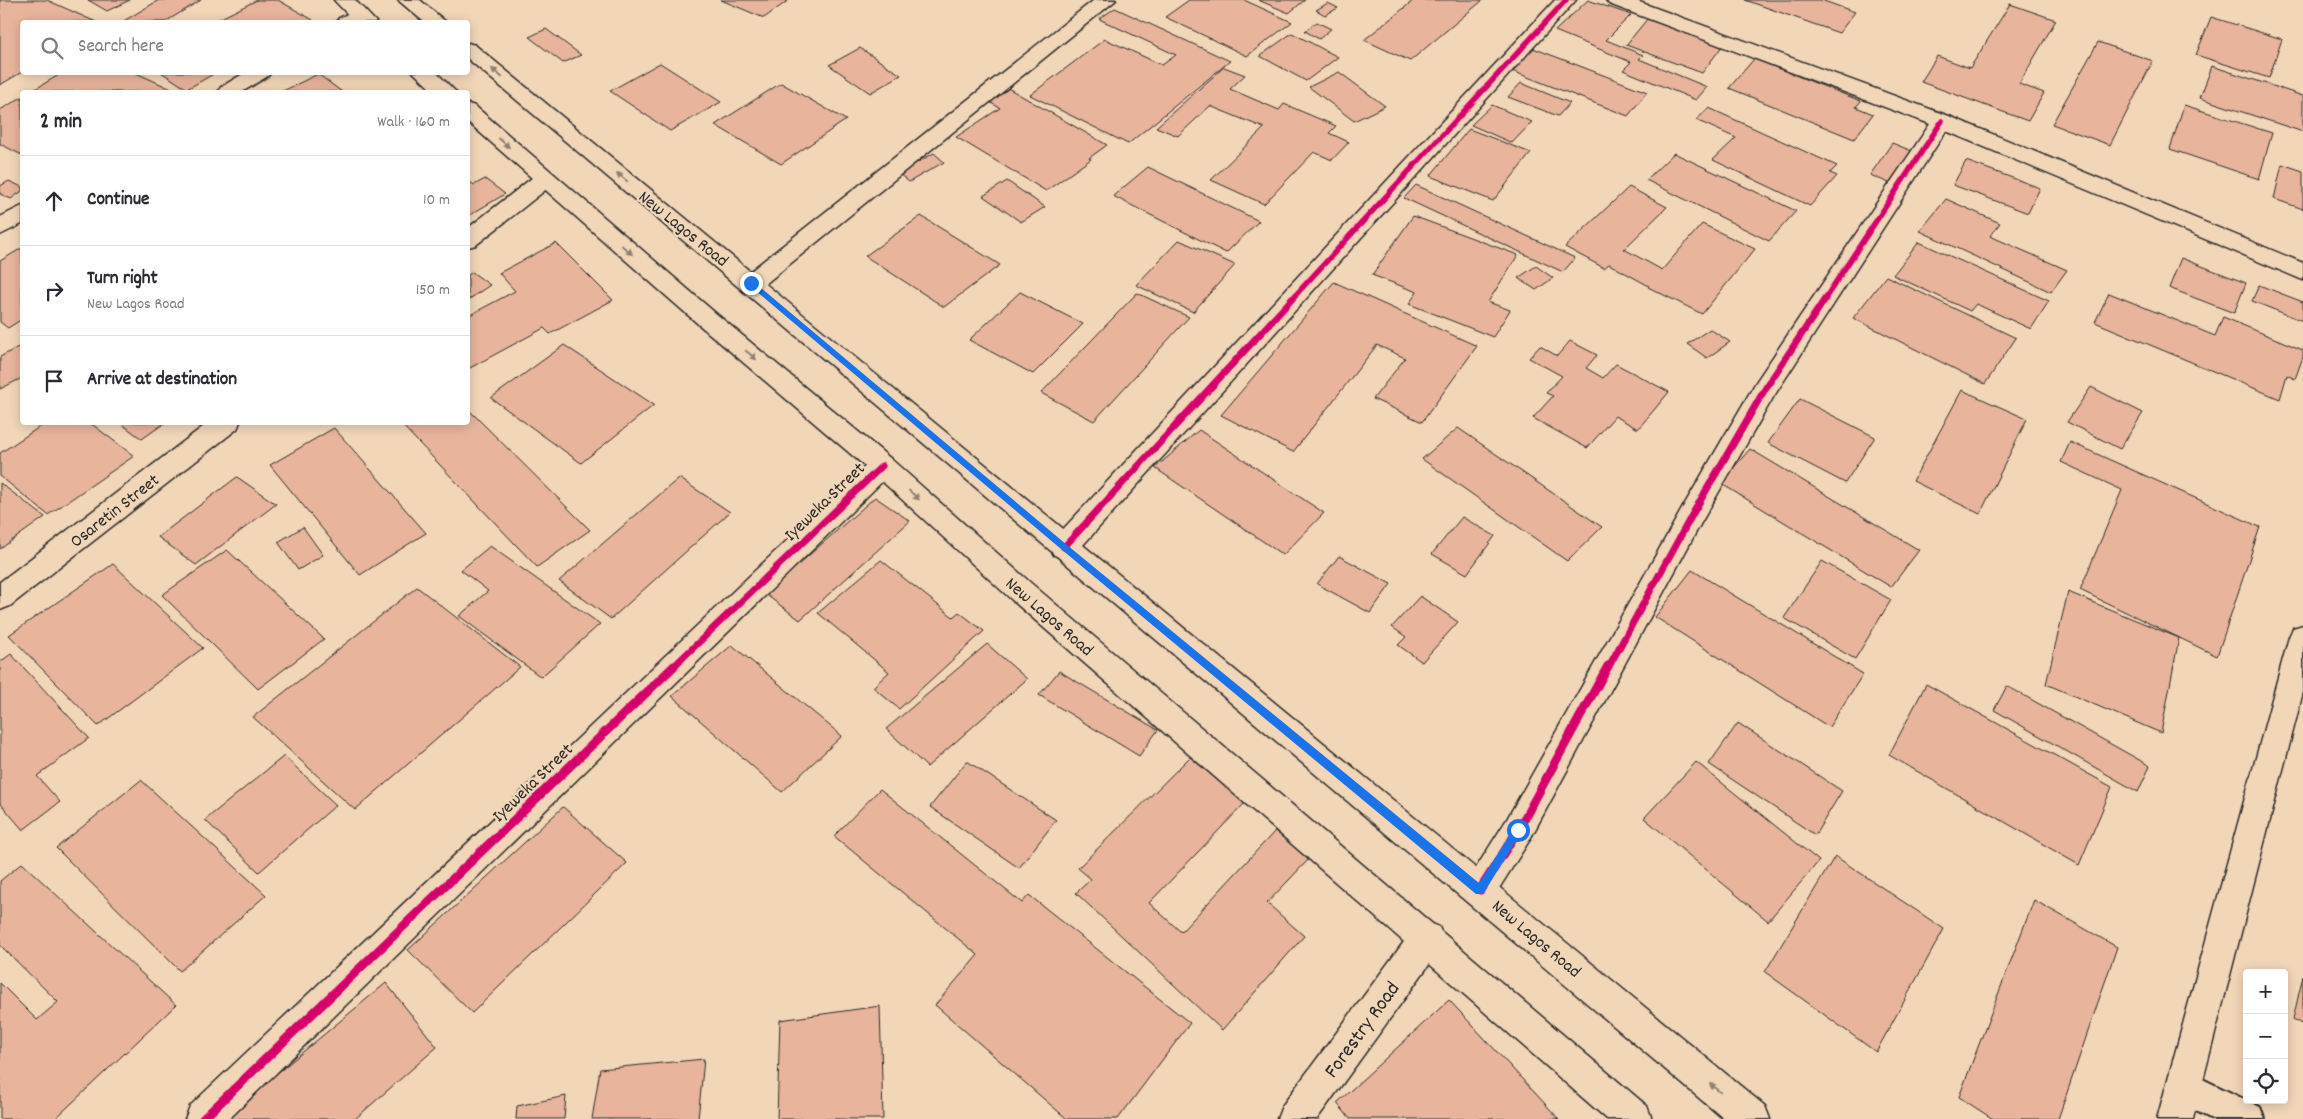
<!DOCTYPE html>
<html lang="en">
<head>
<meta charset="utf-8">
<style>
  body { margin:0; font-family:Dekko,sans-serif; background:#f2f2f3; color:#2b2b33 }
  .controls { position:absolute; right:15px; bottom:15px; display:grid; overflow:hidden; border-radius:5px; box-shadow:0 2px 12px #0003 }
  .controls button { width:45px; height:45px; display:grid; place-items:center; padding:0; border:0; border-bottom:1px solid #e1e1e2; background:#fff; color:#2b2b33; font:25px sans-serif }
  .stop { position:absolute; width:15px; height:15px; margin:-11px; border:4px solid #1a73e8; border-radius:50%; background:#fff }
  .stop.end { background:#1a73e8; border-color:#fff; box-shadow:0 1px 5px #0008 }
  .list { margin:0; padding:0; list-style:none }
  h2 { display:flex; justify-content:space-between; align-items:center; height:65px; margin:0; padding:0 20px; font-size:21px }
  h2 small { font-size:16px; font-weight:400; color:#7c7c81 }
  .list li { display:grid; grid-template-columns:32px 1fr auto; gap:15px; align-items:center; box-sizing:border-box; height:90px; padding:0 20px; border-top:1px solid #e1e1e2 }
  .list b { display:block; font-size:19px; white-space:nowrap }
  .list p { margin:0; font-size:16px; white-space:nowrap; color:#7c7c81 }
  .list em { font-size:16px; font-style:normal; color:#7c7c81 }
  .icon { flex:none; width:28px; height:28px; fill:none; stroke:currentColor; stroke-width:2; stroke-linecap:round; stroke-linejoin:round }
  .map { position:relative; flex:none; width:2303px; height:1119px; overflow:hidden }
  .search { position:absolute; background:#fff; box-shadow:0 2px 12px #0003; left:20px; top:20px; width:450px; height:55px; display:flex; align-items:center; gap:12px; box-sizing:border-box; padding:0 18px; border-radius:5px; color:#7c7c81; font-size:19px }
  .panel { position:absolute; background:#fff; box-shadow:0 2px 12px #0003; left:20px; top:90px; width:450px; height:335px; border-radius:5px }
  .map>svg:first-child { display:block }
  .building { fill:#e8b49c; stroke:#2b2b2b }
  .lines { fill:none; stroke-linecap:round; stroke-linejoin:round }
  .service-casing { stroke:#2b2b2b; stroke-width:4 }
  .minor-casing { stroke:#2b2b2b; stroke-width:3 }
  .tertiary-casing { stroke:#2b2b2b; stroke-width:3 }
  .secondary-casing { stroke:#2b2b2b; stroke-width:3 }
  .service { fill:#f2d6b8; fill-rule:evenodd }
  .minor { fill:#f2d6b8; fill-rule:evenodd }
  .tertiary { fill:#f2d6b8; fill-rule:evenodd }
  .secondary { fill:#f2d6b8; fill-rule:evenodd }
  .cycleway-far2-casing { stroke:#f2d6b8; stroke-width:8 }
  .cycleway-far1-casing { stroke:#f2d6b8; stroke-width:10 }
  .cycleway-casing { stroke:#f2d6b8; stroke-width:12 }
  .cycleway-far2 { stroke:#d6006c; stroke-width:5.5 }
  .cycleway-far1 { stroke:#d6006c; stroke-width:7 }
  .cycleway { stroke:#d6006c; stroke-width:9 }
  .oneway { fill:#8e8072 }
  .route { fill:#1a73e8 }
  .labels { text-anchor:middle; stroke-width:4.5; stroke-linejoin:round; paint-order:stroke }
  .street-label { font-size:18px; fill:#2b2b2b; stroke:#f2d6b8 }
  .near-street-label { font-size:21px; fill:#2b2b2b; stroke:#f2d6b8 }
</style>
</head>
<body>
<div class="map">
<svg width="2303" height="1119" viewBox="0 0 2303 1119">
  <rect width="100%" height="100%" fill="#f2d6b8"/>
  <filter id="ink" filterUnits="userSpaceOnUse"><feTurbulence type="fractalNoise" baseFrequency=".02" numOctaves="2"/><feDisplacementMap in="SourceGraphic" scale="10" xChannelSelector="R" yChannelSelector="G"/><feConvolveMatrix kernelMatrix="1 2 1 2 8 2 1 2 1" color-interpolation-filters="sRGB"/></filter>
  <g filter="url(#ink)">
    <path class="building" d="M0,0H47L96,22H22V72L0,85Z
      M88,0H130L107,11Z
      M159,0H201L165,22H122Z
      M257,0H278L313,20L310,22H213Z
      M721,0H789L764,18Z
      M1189,0H1244L1292,22L1247,56L1165,17Z
      M1258,0H1305L1289,13Z
      M1414,0H1483L1410,61L1364,40Z
      M1588,0L1631,15L1606,40L1643,55L1639,59L1707,87L1696,100L1623,70L1631,62L1555,31Z
      M1745,0H1821L1855,12L1839,33Z
      M1328,3L1338,8L1325,15L1316,10Z
      M2010,4L2056,20L2019,84L2044,93L2028,121L1921,82L1937,56L1970,68Z
      M1115,8L1230,61L1128,144L1030,95L1105,39L1162,65L1176,55L1099,19Z
      M2211,17L2282,39L2269,78L2196,55Z
      M1648,18L1723,45L1702,73L1626,45Z
      M1317,22L1331,29L1319,39L1305,31Z
      M546,29L581,55L563,63L529,37Z
      M1292,33L1338,57L1306,81L1260,56Z
      M2098,42L2153,61L2110,145L2052,124Z
      M860,48L901,75L870,93L829,65Z
      M1533,48L1647,92L1628,116L1512,71Z
      M1754,59L1861,101L1856,107L1873,114L1854,139L1729,88Z
      M660,63L721,102L670,131L610,91Z
      M2212,66L2303,96V132L2200,98Z
      M1224,67L1245,75L1230,89L1279,110L1284,104L1336,126L1329,133L1349,142L1332,160L1314,152L1264,204L1211,180L1264,128L1210,106L1178,136L1156,127Z
      M64,72H134L178,92H30Z
      M161,72H217L187,89Z
      M1339,72L1385,106L1354,121L1309,87Z
      M318,74L342,92H281Z
      M781,83L846,120L781,164L715,125Z
      M1521,83L1570,103L1558,116L1508,97Z
      M1006,87L1107,145L1089,158L1091,159L1046,191L956,137L1000,108L986,100Z
      M22,97V155L0,144V110Z
      M1492,105L1532,122L1512,143L1471,125Z
      M2184,105L2272,133L2259,179L2170,149Z
      M1709,108L1837,166L1830,173L1837,176L1810,206L1713,160L1736,138L1696,120Z
      M1469,129L1531,153L1493,201L1430,176Z
      M1892,143L1912,151L1889,183L1870,175Z
      M934,153L944,162L909,182L898,173Z
      M1674,153L1796,211L1769,241L1646,180Z
      M1966,161L2040,188L2028,213L1953,185Z
      M2282,164L2303,171V209L2274,199Z
      M1148,167L1259,221L1226,253L1113,196Z
      M485,179L505,194L468,216V180L474,185Z
      M9,181L22,187V191L11,199L0,194V186Z
      M1007,181L1045,207L1021,222L983,196Z
      M1416,185L1575,258L1563,272L1404,198Z
      M1629,187L1667,207L1624,249L1662,270L1702,224L1755,249L1702,314L1648,287L1649,286L1609,264L1604,268L1565,247Z
      M1946,199L2000,223L1990,236L2067,270L2051,292L1920,231Z
      M921,216L1000,265L944,307L865,256Z
      M1413,216L1518,255L1488,302L1510,310L1493,337L1409,304L1417,292L1372,275Z
      M1179,240L1235,265L1193,312L1136,285Z
      M1919,242L2049,301L2031,329L1976,304L1970,311L1893,275Z
      M556,243L613,300L550,334L544,328L468,369V316L515,291L499,273Z
      M22,248V319L8,328L0,322V261Z
      M2181,258L2246,283L2234,313L2169,288Z
      M1536,266L1553,278L1536,290L1518,278Z
      M472,272L490,285L468,300V275Z
      M1886,276L2016,338L1985,384L1853,318Z
      M1334,282L1477,346L1422,422L1373,399L1405,358L1377,345L1293,452L1221,415Z
      M2259,285L2303,302V321L2252,301Z
      M1020,292L1083,324L1033,374L969,340Z
      M1137,293L1189,317L1094,421L1041,393Z
      M2109,293L2215,336L2223,317L2303,350V357L2295,379L2287,375L2280,399L2095,322Z
      M1710,329L1730,342L1707,358L1687,344Z
      M1570,341L1597,355L1586,368L1603,378L1616,364L1669,392L1638,429L1615,416L1587,448L1533,418L1553,396L1546,393L1562,376L1529,358L1540,346L1557,356Z
      M22,345V378L0,389V357Z
      M564,345L654,405L581,463L491,398Z
      M2091,387L2143,413L2120,449L2067,422Z
      M1962,390L2027,419L1980,514L1913,481Z
      M1800,399L1875,437L1845,483L1768,443Z
      M468,409L590,530L537,567L399,422H468Z
      M47,422H89L134,456L48,515L0,476V453Z
      M119,422H166L142,439Z
      M334,428L426,533L360,575L270,465Z
      M1458,428L1602,527L1567,561L1422,459Z
      M1199,430L1324,513L1283,555L1155,468Z
      M2070,442L2260,527L2217,656L2080,590L2122,490L2061,462Z
      M1750,449L1919,550L1891,587L1720,483Z
      M237,477L276,504L196,565L158,537Z
      M679,478L730,512L611,619L559,581Z
      M0,483L45,517L0,549Z
      M875,497L910,521L800,620L765,594Z
      M1462,517L1495,536L1467,574L1432,554Z
      M303,527L323,555L298,570L278,542Z
      M490,546L600,624L541,677L459,616L488,591L461,570Z
      M227,550L324,639L258,689L162,595Z
      M1339,556L1391,584L1370,613L1317,584Z
      M881,560L953,617L959,612L984,631L899,709L873,687L889,672L818,613Z
      M1822,561L1891,600L1855,659L1784,618Z
      M113,564L203,648L98,726L9,635Z
      M1692,570L1863,674L1829,727L1655,617Z
      M417,587L520,667L355,810L253,717Z
      M2068,592L2179,638L2161,733L2046,684Z
      M1420,596L1458,622L1422,662L1398,645L1406,637L1392,627Z
      M987,644L1027,679L927,767L886,729Z
      M732,645L842,736L782,792L672,696Z
      M11,654L89,738L37,776L60,802L23,830L0,803V662Z
      M1059,671L1158,730L1139,756L1039,695Z
      M1926,684L2112,787L2079,865L1889,755Z
      M2007,686L2150,766L2138,792L1994,710Z
      M1738,723L1842,791L1815,835L1709,764Z
      M284,756L336,805L259,872L205,820Z
      M1190,757L1245,803L1149,903L1181,932L1275,831L1309,859L1267,903L1304,936L1222,1030L1076,893L1091,879L1078,868Z
      M967,761L1056,820L1019,868L930,807Z
      M1696,762L1819,861L1768,921L1644,818Z
      M141,780L266,895L180,971L56,848Z
      M880,789L1022,903L1029,895L1190,1023L1118,1119H1067L935,1005L978,955L834,836Z
      M563,807L627,863L472,1013L408,950Z
      M1835,856L1944,929L1876,1052L1765,972Z
      M22,863L176,1005L55,1119H0V983L37,1020L58,1002L0,945V881Z
      M2034,900L2117,947L2058,1119H1993L1959,1097Z
      M2303,976V1025L2293,1019Z
      M386,983L437,1047L355,1119H222Z
      M1449,1000L1559,1119H1350L1337,1103Z
      M880,1006L883,1119H777L780,1020Z
      M704,1059L698,1119H592L600,1069Z
      M566,1096L564,1119H516L517,1106Z"/>
    <g class="lines">
      <g class="service-casing">
        <path id="service" d="M2184,1070L2260,1107L2265,1119H2212L2172,1099L2167,1087L2172,1075Z"/>
      </g>
      <g class="minor-casing">
        <path id="minor" d="M1094,0H1116L759,289L751,291L743,289L739,283L743,277Z
          M1555,0H1576L1074,555L1064,558L1054,555L1050,547L1054,539Z
          M1606,0H1634L1949,116L2303,263V280L1946,131L1774,396L1701,523L1529,841L1491,901L1480,906L1469,901L1464,890L1469,879L1507,819L1683,507L1756,382L1930,124L1609,4Z
          M358,9L365,11L368,15C361,25 347,23 336,22L339,18Z
          M246,72H271L268,76L242,92H218L221,87Z
          M545,172L553,174L556,179L553,184L476,245L468,247V228L537,174Z
          M22,206V224L0,235V217Z
          M209,422H240L237,429L10,606L0,610V582Z
          M882,456L891,459L895,466L891,473L229,1119H185L190,1106L873,459Z
          M2303,625V692L2193,1119H2157L2289,637L2293,628Z"/>
      </g>
      <g class="tertiary-casing">
        <path id="tertiary" d="M1427,922L1439,927L1444,939L1439,951L1317,1119H1277L1282,1106L1415,927Z"/>
      </g>
      <g class="secondary-casing">
        <path id="secondary" d="M334,0H355L376,22H355Z
          M398,0H420L446,22H424Z
          M468,43L475,45L1765,1106L1770,1119H1724L468,59Z
          M413,72H436L456,92H434Z
          M468,104L475,106L713,311L891,459L1032,584L1647,1106L1652,1119H1607L1012,600L873,473L697,323L468,122Z"/>
      </g>
      <use href="#service" class="service"/>
      <use href="#minor" class="minor"/>
      <use href="#tertiary" class="tertiary"/>
      <use href="#secondary" class="secondary"/>
      <g class="cycleway-far2-casing">
        <path id="cycleway-far2" d="M1291,300L1566,0
          M1824,300L1942,121"/>
      </g>
      <g class="cycleway-far1-casing">
        <path id="cycleway-far1" d="M1064,547L1292,299
          M672,668L882,466
          M1608,668L1692,515L1765,389L1825,299"/>
      </g>
      <g class="cycleway-casing">
        <path id="cycleway" d="M1480,890L1518,830L1608,666
          M203,1119L674,666"/>
      </g>
      <use href="#cycleway-far2" class="cycleway-far2"/>
      <use href="#cycleway-far1" class="cycleway-far1"/>
      <use href="#cycleway" class="cycleway"/>
    </g>
    <defs><path id="oneway-solid" d="M-6-.8H1V-3.2L6.5 0L1 3.2V.8H-6Z" transform="scale(1.25)"/></defs>
    <g class="oneway">
      <use href="#oneway-solid" transform="translate(497 73) rotate(-140)"/>
      <use href="#oneway-solid" transform="translate(504 143) rotate(41)"/>
      <use href="#oneway-solid" transform="translate(622 177) rotate(-141)"/>
      <use href="#oneway-solid" transform="translate(627 250) rotate(41)"/>
      <use href="#oneway-solid" transform="translate(751 355) rotate(40)"/>
      <use href="#oneway-solid" transform="translate(914 495) rotate(42)"/>
      <use href="#oneway-solid" transform="translate(1715 1088) rotate(-140)"/>
    </g>
  </g>
  <path class="route" d="M749,282H754L1067,545L1479,883L1515,827H1521V833L1483,894H1476L1061,549L749,285Z"/>
  <g class="labels">
    <g class="street-label">
      <text transform="translate(684 228) rotate(39)" y="6">New Lagos Road</text>
      <text transform="translate(824 501) rotate(-44)" y="6">Iyeweka Street</text>
      <text transform="translate(114 510) rotate(-38)" y="6">Osaretin Street</text>
      <text transform="translate(1050 616) rotate(41)" y="6">New Lagos Road</text>
      <text transform="translate(532 782) rotate(-44)" y="6">Iyeweka Street</text>
      <text transform="translate(1537 938) rotate(40)" y="6">New Lagos Road</text>
    </g>
    <g class="near-street-label">
      <text transform="translate(1361 1029) rotate(-54)" y="7">Forestry Road</text>
    </g>
  </g>
</svg>
<div class="controls">
<button>+</button>
<button>−</button>
<button><svg class="icon" aria-label="locate" viewBox="0 0 24 24"><circle cx="12" cy="12" r="6"/><path d="M12 2v4M12 18v4M2 12h4M18 12h4"/></svg></button>
</div>
<div class="stop" style="left:1518px;top:830px"></div>
<div class="stop end" style="left:751px;top:283px"></div>
<div class="search"><svg class="icon" aria-label="search" viewBox="0 0 24 24"><circle cx="10" cy="10" r="6"/><path d="M15 15l6 6"/></svg>Search here</div>
<section class="panel">
<h2>2 min<small>Walk · 160 m</small></h2>
<ul class="list">
<li><svg class="icon" aria-label="ahead" viewBox="0 0 24 24"><path d="M12 20V5M6 11l6-6 6 6"/></svg><div><b>Continue</b></div><em>10 m</em></li>
<li><svg class="icon" aria-label="right" viewBox="0 0 24 24"><path d="M7 20v-9h11M14 6l5 5-5 5"/></svg><div><b>Turn right</b><p>New Lagos Road</p></div><em>150 m</em></li>
<li><svg class="icon" aria-label="arrive" viewBox="0 0 24 24"><path d="M6 21V4h12l-3 4 3 4H6"/></svg><div><b>Arrive at destination</b></div></li>
</ul>
</section>
</div>
</body>
</html>
